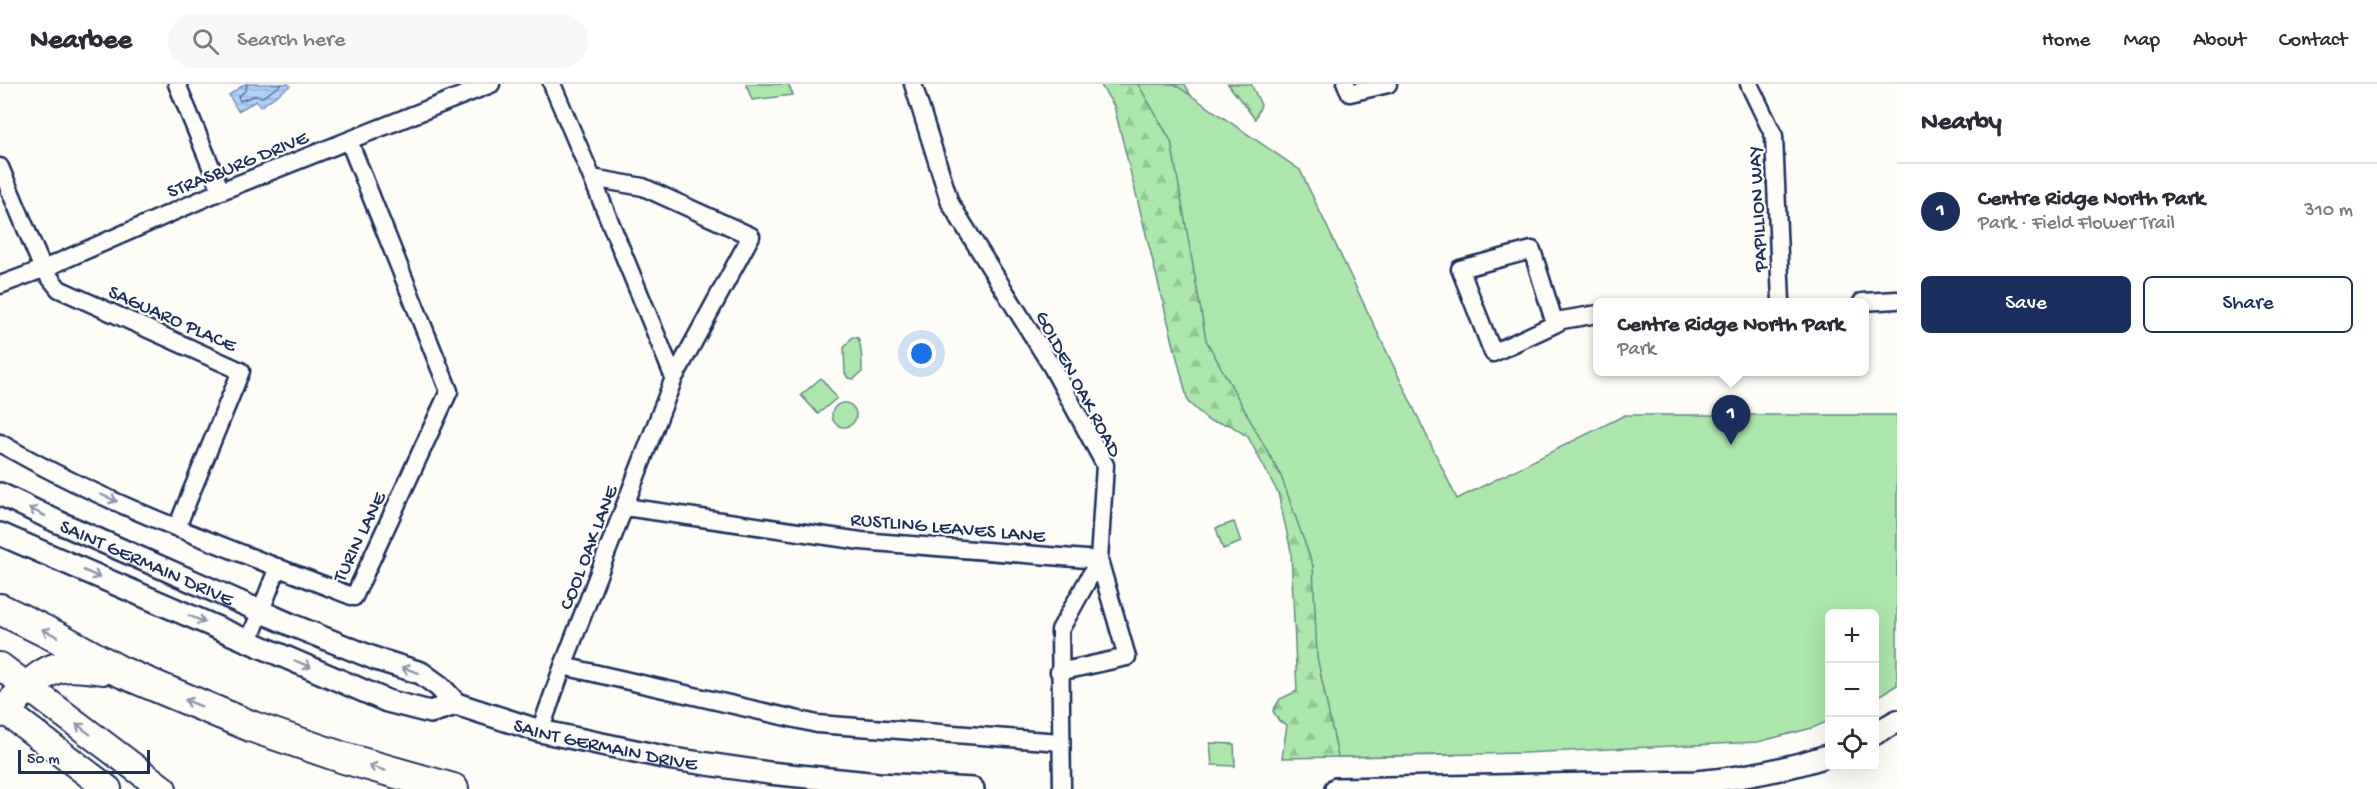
<!DOCTYPE html>
<html lang="en">
<head>
<meta charset="utf-8">
<style>
  body { margin:0; font-family:"Gochi Hand",sans-serif; background:#f7f7f7; color:#2b2b33 }
  .controls { position:absolute; right:18px; bottom:18px; display:grid; overflow:hidden; border-radius:9px; box-shadow:0 6px 24px #0002 }
  .controls button { width:54px; height:54px; display:grid; place-items:center; padding:0; border:0; border-bottom:2px solid #e1e1e2; background:#fff; color:#2b2b33; font:30px sans-serif }
  .scale { position:absolute; left:18px; bottom:15px; width:132px; box-sizing:border-box; padding-left:6px; border:3px solid #1b2f5e; border-top:0; font-size:16px; line-height:21px; white-space:nowrap; color:#1b2f5e; -webkit-text-stroke:4px #fdfcf7; paint-order:stroke }
  .you { position:absolute; left:922px; top:270px; width:21px; height:21px; margin:-15px; border:4px solid #fff; border-radius:50%; background:#1a73e8; box-shadow:0 0 0 9px #1a73e833 }
  .badge { display:grid; place-items:center; width:39px; height:39px; border-radius:50%; background:#1b2f5e; color:#fff; font-size:20px; font-weight:700 }
  .pin { position:absolute; translate:-50% -50px; filter:drop-shadow(0 2px 3px #0008) }
  .pin::after { content:''; position:absolute; top:32px; width:21px; height:18px; background:inherit; clip-path:polygon(0 0,100% 0,50% 100%) }
  .popup { position:absolute; left:1593px; top:214px; width:276px; height:78px; box-sizing:border-box; display:grid; place-content:center; border-radius:9px; background:#fff; filter:drop-shadow(0 2px 4px #0005); font-size:20px; white-space:nowrap; color:#7c7c81 }
  .popup b { font-size:22px; color:#2b2b33 }
  .popup::after { content:''; position:absolute; left:50%; top:100%; margin-left:-12px; border:12px solid transparent; border-top-color:#fff }
  .list { margin:0; padding:0; list-style:none }
  h2 { display:flex; justify-content:space-between; align-items:center; height:78px; margin:0; padding:0 24px; font-size:26px }
  h2 small { font-size:20px; font-weight:400; color:#7c7c81 }
  .list li { display:grid; grid-template-columns:39px 1fr auto; gap:18px; align-items:center; box-sizing:border-box; height:96px; padding:0 24px; border-top:2px solid #e1e1e2 }
  .list b { display:block; font-size:22px; white-space:nowrap }
  .list p { margin:0; font-size:20px; white-space:nowrap; color:#7c7c81 }
  .list em { font-size:20px; font-style:normal; color:#7c7c81 }
  .actions { display:flex; gap:12px; padding:18px 24px }
  .actions a { flex:1; padding:14px 0; border:2px solid #1b2f5e; border-radius:9px; text-align:center; font-size:21px; color:#1b2f5e }
  .actions .main { background:#1b2f5e; color:#fff }
  .icon { flex:none; width:33px; height:33px; fill:none; stroke:currentColor; stroke-width:2; stroke-linecap:round; stroke-linejoin:round }
  .map { position:relative; flex:none; width:1897px; height:705px; overflow:hidden }
  header { display:flex; align-items:center; gap:36px; box-sizing:border-box; height:84px; padding:0 30px; background:#fff; border-bottom:2px solid #e1e1e2 }
  header strong { font-size:28px }
  nav { display:flex; gap:33px; margin-inline-start:auto; font-size:21px }
  .search { width:420px; height:54px; background:#f7f7f7; display:flex; align-items:center; gap:15px; box-sizing:border-box; padding:0 21px; border-radius:33px; color:#7c7c81; font-size:22px }
  main { display:flex }
  aside { flex:1; background:#fff }
  .map>svg:first-child { display:block }
  .forest { fill:url(#forest-firs); stroke:#638a84; stroke-width:1.5 }
  .park { fill:#abe6ab; stroke:#638a84; stroke-width:1.5 }
  .water { fill:url(#water-rules); stroke:#7491ba; stroke-width:1.5 }
  .lines { fill:none; stroke-linecap:round; stroke-linejoin:round }
  .shore { stroke:#56709b; stroke-width:1.5 }
  .minor-casing { stroke:#1b2f5e; stroke-width:21 }
  .tertiary-casing { stroke:#1b2f5e; stroke-width:26 }
  .primary-casing { stroke:#1b2f5e; stroke-width:30 }
  .motorway-casing { stroke:#1b2f5e; stroke-width:34 }
  .minor { stroke:#fdfcf7; stroke-width:16 }
  .tertiary { stroke:#fdfcf7; stroke-width:21 }
  .primary { stroke:#fdfcf7; stroke-width:26 }
  .motorway { stroke:#fdfcf7; stroke-width:30 }
  .oneway { stroke:#8c96aa }
  .labels { text-anchor:middle; stroke-width:4.5; stroke-linejoin:round; paint-order:stroke }
  .street-label { font-size:20px; fill:#1b2f5e; stroke:#fdfcf7 }
</style>
</head>
<body>
<header>
<strong>Nearbee</strong>
<div class="search"><svg class="icon" aria-label="search" viewBox="0 0 24 24"><circle cx="10" cy="10" r="6"/><path d="M15 15l6 6"/></svg>Search here</div>
<nav><a>Home</a><a>Map</a><a>About</a><a>Contact</a></nav>
</header>
<main>
<div class="map">
<svg width="1897" height="705" viewBox="0 0 1897 705">
  <defs>
    <pattern id="forest-firs" width="22" height="20" patternUnits="userSpaceOnUse" patternTransform="scale(1.5)"><rect width="22" height="20" fill="#abe6ab"/><path d="M5 1l3.5 6h-7zM16 11l3.5 6h-7z" fill="#93c696"/></pattern>
    <pattern id="water-rules" width="6" height="5" patternUnits="userSpaceOnUse" patternTransform="scale(1.5)"><rect width="6" height="5" fill="#afd2f7"/><path d="M0 2.5h6" fill="none" stroke="#96b5d6"/></pattern>
  </defs>
  <rect width="100%" height="100%" fill="#fdfcf7"/>
  <filter id="ink" filterUnits="userSpaceOnUse"><feTurbulence type="fractalNoise" baseFrequency=".0167" numOctaves="2"/><feDisplacementMap in="SourceGraphic" scale="12" xChannelSelector="R" yChannelSelector="G"/><feConvolveMatrix kernelMatrix="1 2 1 2 8 2 1 2 1" color-interpolation-filters="sRGB"/></filter>
  <g filter="url(#ink)">
    <path class="forest" d="M1100,0H1185L1258,152L1454,671L1282,674L1287,641L1279,637L1273,627L1280,615L1297,607L1291,467L1278,409L1248,353L1230,341L1209,337L1188,318L1114,22Z
      M1228,0H1251L1261,21L1255,35Z"/>
    <path class="park" d="M746,0H788L793,11L752,16Z
      M1138,0H1174L1300,86L1457,415L1625,331H1897V601L1875,615L1874,530H1830L1829,637L1812,644L1758,658L1524,669L1338,673L1317,573L1313,482L1281,392L1206,256L1171,57Z
      M852,253L858,254C862,263 862,278 862,288L854,295L848,294L845,289L844,264Z
      M821,294L837,314L818,330L801,311Z
      M832 331a12 12 0 1 1 24 0a12 12 0 1 1-24 0Z
      M1234,438L1241,458L1223,465L1216,444Z
      M1210,659L1234,660L1235,682L1212,681Z"/>
    <path class="water" d="M245,0H288L290,2L260,23L256,17L238,27L229,11Z"/>
    <g class="lines">
      <path class="shore" d="M247,0L246,6L238,13L240,17L254,12L263,13L282,0"/>
      <g class="minor-casing">
        <path id="minor" d="M177,0L221,107
          M913,0L950,119L1052,283L1105,381L1099,476L1060,546L1062,705
          M1346,0L1350,9L1388,0
          M1749,0L1774,52L1781,218
          M0,83L43,185L59,205L241,287L177,443
          M592,94L674,294
          M0,201L43,185L221,107L491,0
          M1862,218L1897,216
          M1555,240L1532,166L1460,185L1493,269L1555,240L1562,236L1598,230
          M0,359C111,424 235,466 354,513L449,307L349,57
          M625,423L861,457L1099,476L1127,573L1059,588
          M249,557L278,483
          M563,582L817,640L1061,658
          M540,647L563,582L674,294L751,152L643,103L592,94L552,0"/>
      </g>
      <g class="tertiary-casing">
        <g id="tertiary">
          <path id="s1" d="M0,410L58,438L294,542L376,575L421,589L439,602L456,620L540,647L673,675L769,689L879,700L973,705"/>
          <path d="M0,450L387,617L430,628L456,620"/>
          <path d="M1874,650L1897,637"/>
          <path d="M1336,705L1696,698C1742,694 1785,686 1830,671"/>
        </g>
      </g>
      <g class="primary-casing">
        <path id="primary" d="M0,582L163,705
          M0,623L108,705"/>
      </g>
      <g class="motorway-casing">
        <path id="motorway" d="M0,525L57,553L119,587L253,643L344,674L453,705
          M0,628C8,624 15,616 21,609C52,580 61,579 103,585"/>
      </g>
      <use href="#minor" class="minor"/>
      <use href="#tertiary" class="tertiary"/>
      <use href="#primary" class="primary"/>
      <use href="#motorway" class="motorway"/>
    </g>
    <defs><path id="oneway-shaft" d="M-6 0H5M1.5-3L5.5 0L1.5 3" fill="none" stroke-width="1.6" stroke-linecap="round" stroke-linejoin="round" transform="scale(1.5)"/></defs>
    <g class="oneway">
      <use href="#oneway-shaft" transform="translate(109 414) rotate(23)"/>
      <use href="#oneway-shaft" transform="translate(37 428) rotate(-154)"/>
      <use href="#oneway-shaft" transform="translate(92 490) rotate(24)"/>
      <use href="#oneway-shaft" transform="translate(197 535) rotate(23)"/>
      <use href="#oneway-shaft" transform="translate(50 549) rotate(-154)"/>
      <use href="#oneway-shaft" transform="translate(303 580) rotate(23)"/>
      <use href="#oneway-shaft" transform="translate(410 586) rotate(-162)"/>
      <use href="#oneway-shaft" transform="translate(193 619) rotate(-158)"/>
      <use href="#oneway-shaft" transform="translate(83 645) rotate(-143)"/>
      <use href="#oneway-shaft" transform="translate(377 684) rotate(-163)"/>
    </g>
  </g>
  <g class="labels">
    <g class="street-label">
      <text transform="translate(237 79) rotate(-22)" y="7">STRASBURG DRIVE</text>
      <text transform="translate(1756 125) rotate(-93)" y="7">PAPILLION WAY</text>
      <text transform="translate(173 233) rotate(24)" y="7">SAGUARO PLACE</text>
      <text transform="translate(1080 299) rotate(62)" y="7">GOLDEN OAK ROAD</text>
      <text transform="translate(948 442) rotate(5)" y="7">RUSTLING LEAVES LANE</text>
      <text transform="translate(358 452) rotate(-64)" y="7">TURIN LANE</text>
      <text transform="translate(587 463) rotate(-69)" y="7">COOL OAK LANE</text>
      <text dy="7" stroke="none"><textPath href="#s1" startOffset="162">SAINT GERMAIN DRIVE</textPath></text>
      <text dy="7" stroke="none"><textPath href="#s1" startOffset="660">SAINT GERMAIN DRIVE</textPath></text>
    </g>
  </g>
</svg>
<div class="controls">
<button>+</button>
<button>−</button>
<button><svg class="icon" aria-label="locate" viewBox="0 0 24 24"><circle cx="12" cy="12" r="6"/><path d="M12 2v4M12 18v4M2 12h4M18 12h4"/></svg></button>
</div>
<div class="scale">50 m</div>
<div class="you"></div>
<div class="pin badge" style="left:1731px;top:361px">1</div>
<div class="popup"><b>Centre Ridge North Park</b>Park</div>
</div>
<aside>
<h2>Nearby<small></small></h2>
<ul class="list">
<li><span class="badge">1</span><div><b>Centre Ridge North Park</b><p>Park · Field Flower Trail</p></div><em>310 m</em></li>
</ul>
<div class="actions"><a class="main">Save</a><a>Share</a></div>
</aside>
</main>
</body>
</html>
